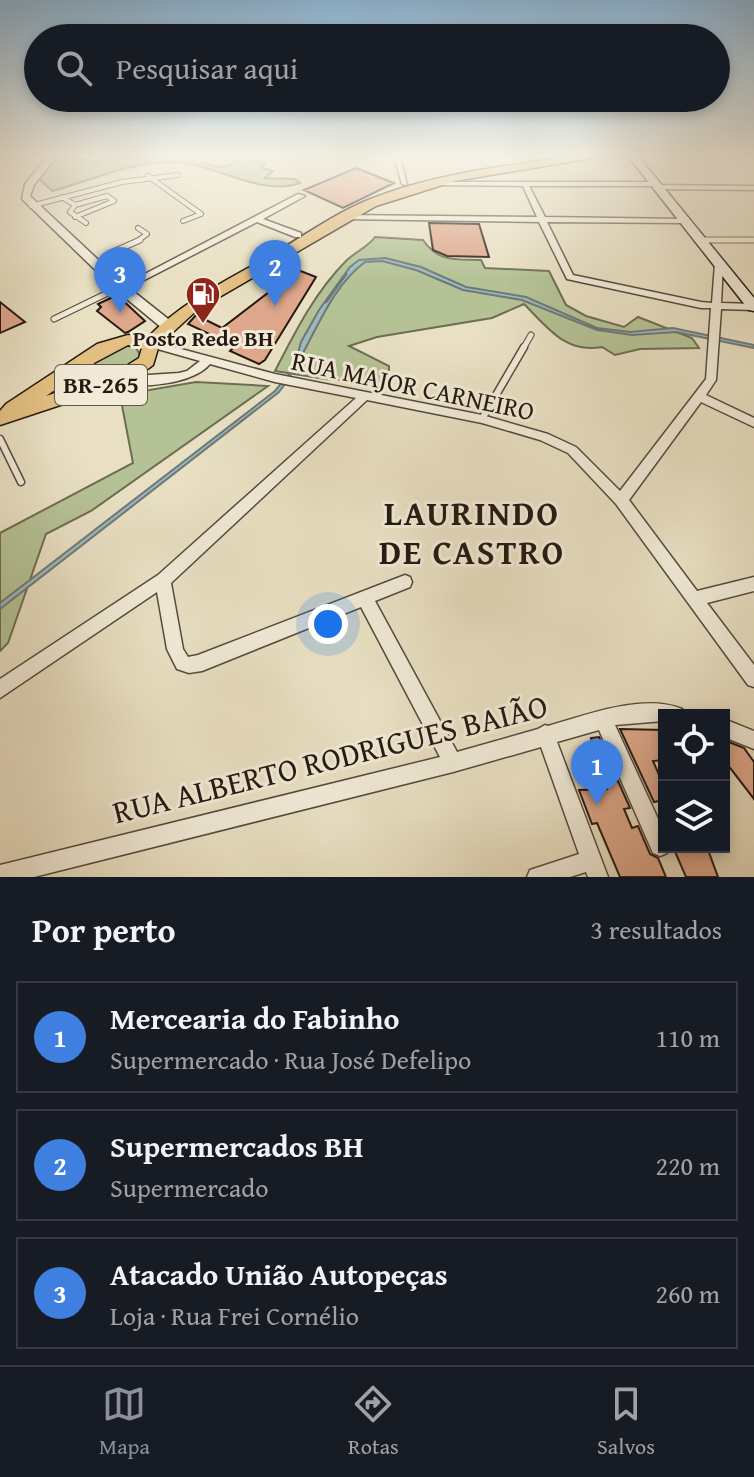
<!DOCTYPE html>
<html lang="pt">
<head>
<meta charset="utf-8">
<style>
  body { margin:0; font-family:"Gentium Book Plus",serif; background:#20242c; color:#f1f3f6 }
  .controls { position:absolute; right:24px; bottom:24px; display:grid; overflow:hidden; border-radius:0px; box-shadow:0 4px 12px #0003 }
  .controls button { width:72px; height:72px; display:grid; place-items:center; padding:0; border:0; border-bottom:2px solid #363941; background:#171b24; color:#f1f3f6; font:40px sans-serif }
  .you { position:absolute; left:328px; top:624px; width:28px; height:28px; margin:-20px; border:6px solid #fff; border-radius:50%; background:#1a73e8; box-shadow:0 0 0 12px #1a73e833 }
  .badge { display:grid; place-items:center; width:52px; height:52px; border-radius:50%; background:#8c9099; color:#fff; font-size:26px; font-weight:700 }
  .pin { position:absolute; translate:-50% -66px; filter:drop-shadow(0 2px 4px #0008) }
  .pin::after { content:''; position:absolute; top:42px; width:28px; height:24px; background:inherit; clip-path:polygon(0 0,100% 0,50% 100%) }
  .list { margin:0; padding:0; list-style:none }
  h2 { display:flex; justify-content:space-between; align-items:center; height:104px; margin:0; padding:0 32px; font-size:34px }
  h2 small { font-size:26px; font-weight:400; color:#9ea1a6 }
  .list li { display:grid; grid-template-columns:52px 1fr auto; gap:24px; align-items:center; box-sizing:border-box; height:112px; margin:0 16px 16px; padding:0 16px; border:2px solid #363941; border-radius:0px }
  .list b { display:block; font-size:30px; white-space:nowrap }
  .list p { margin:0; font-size:26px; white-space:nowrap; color:#9ea1a6 }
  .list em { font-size:26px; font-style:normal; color:#9ea1a6 }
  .icon { flex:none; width:44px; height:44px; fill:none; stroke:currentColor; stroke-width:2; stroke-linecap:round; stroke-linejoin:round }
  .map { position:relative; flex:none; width:754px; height:877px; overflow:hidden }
  .search { position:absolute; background:#171b24; box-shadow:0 4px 12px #0003; left:24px; right:24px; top:24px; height:88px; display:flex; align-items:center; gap:20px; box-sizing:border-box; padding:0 28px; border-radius:44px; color:#9ea1a6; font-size:30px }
  .sheet { height:488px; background:#171b24 }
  nav { display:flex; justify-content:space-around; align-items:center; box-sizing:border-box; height:112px; border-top:2px solid #363941; background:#171b24; font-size:22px; color:#9ea1a6 }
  nav a { display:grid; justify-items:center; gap:4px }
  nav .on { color:#8c9099 }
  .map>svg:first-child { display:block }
  .green { fill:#b5c295; stroke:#6d6d53; stroke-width:2 }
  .water { fill:#9dbabf; stroke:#6d7979; stroke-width:2 }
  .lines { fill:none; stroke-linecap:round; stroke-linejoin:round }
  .stream { stroke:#6d7979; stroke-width:3 }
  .building { fill:#dfa88c; stroke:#251811; stroke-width:2 }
  .service-far2-casing { stroke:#564a3e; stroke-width:6 }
  .service-far1-casing { stroke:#564a3e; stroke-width:7 }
  .service-casing { stroke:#564a3e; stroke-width:9 }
  .minor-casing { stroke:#564a3e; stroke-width:3 }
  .tertiary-casing { stroke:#564a3e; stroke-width:3 }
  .secondary-casing { stroke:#251811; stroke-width:3 }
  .primary-casing { stroke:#251811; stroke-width:3 }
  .service-far2 { stroke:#f1ebd8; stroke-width:4 }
  .service-far1 { stroke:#f1ebd8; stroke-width:5 }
  .service { stroke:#f1ebd8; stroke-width:6 }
  .minor { fill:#f1ebd8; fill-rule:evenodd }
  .tertiary { fill:#f1ebd8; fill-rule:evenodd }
  .secondary { fill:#f1ebd8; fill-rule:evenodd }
  .primary { fill:#e4c082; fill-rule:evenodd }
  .labels { text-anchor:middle; stroke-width:6; stroke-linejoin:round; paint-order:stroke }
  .far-poi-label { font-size:22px; font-weight:bold; fill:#251811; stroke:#f1ebd8 }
  .shield { fill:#f1ebd8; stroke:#62574d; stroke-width:2 }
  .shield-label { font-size:24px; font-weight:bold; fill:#251811 }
  .street-label { font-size:26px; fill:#251811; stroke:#f1ebd8 }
  .near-street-label { font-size:32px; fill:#251811; stroke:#f1ebd8 }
  .district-label { font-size:34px; font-weight:bold; letter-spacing:2px; fill:#251811; stroke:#f1ebd8 }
</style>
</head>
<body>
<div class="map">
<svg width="754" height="877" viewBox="0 0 754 877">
  <rect width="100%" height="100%" fill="#e9e0c3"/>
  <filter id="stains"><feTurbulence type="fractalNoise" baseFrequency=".0025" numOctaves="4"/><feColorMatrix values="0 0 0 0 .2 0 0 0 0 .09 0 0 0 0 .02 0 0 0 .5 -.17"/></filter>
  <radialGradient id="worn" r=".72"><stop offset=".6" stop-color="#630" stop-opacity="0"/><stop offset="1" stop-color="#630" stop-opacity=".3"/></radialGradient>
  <path class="green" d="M57,156L97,161L116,156L164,159L169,156H205L203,161C215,169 224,168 237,162L230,156C238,156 258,161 266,163L262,168L273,171L265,178L295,179L300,183C257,198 213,160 167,162C128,163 89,181 52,191L39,179Z
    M375,237L423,240C439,263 456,259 481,260L485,268L549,271L566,305L586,316L624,327L638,317L692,338L699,348L640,349L615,355L602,347C566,354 548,328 524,304L492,318L377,337L349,346L389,366V383L326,379L275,371C295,332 315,292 346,261C356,251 367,248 375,237Z
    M125,345L136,348L141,356L139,360L115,374L96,370L94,361Z
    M196,382L268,386L91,511L46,534L8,643L0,651V533L133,463L120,395Z"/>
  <path class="water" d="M385,258L421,267L466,287L526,297L597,328L630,332L673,328L754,345V348L676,332L632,335L597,330L522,300L463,290L416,270L382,261L365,262C325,291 309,354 279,392L0,609V603L275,391L294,368L301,342L319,310L350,267L359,260Z"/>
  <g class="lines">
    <path class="stream" d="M326,302L346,274"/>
  </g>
  <path class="building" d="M356,168L394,183L343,208L304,190Z
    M429,223L479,224L489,257L447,256L433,250Z
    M298,270L316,277L265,360L259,364L230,351L235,346L188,324L196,315L222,328Z
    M117,295L145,321L128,332L125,333L97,311L101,307L98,304Z
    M0,302L25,322L0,333Z
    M620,729L664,730V760L653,761L664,786V800L654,802Z
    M599,737L611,765L601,769L591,738Z
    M724,740L744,748L754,762V799L724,760Z
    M618,781L630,808L624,809L632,828L638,826L650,854L658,858L666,877H620L597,823L592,824L579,790L607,789L606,784Z
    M673,847H707L718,877H686Z"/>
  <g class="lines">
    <g class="service-far2-casing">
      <path id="service-far2" d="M148,176L201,214L183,221
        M62,197L75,205L70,212L86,223
        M75,205L107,196L114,201L75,217
        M31,206L122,182L178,175
        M699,240H754
        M136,242L147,234L138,228"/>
    </g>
    <g class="service-far1-casing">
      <path id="service-far1" d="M699,240H754
        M99,267L113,252L140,240
        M54,319L120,287
        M523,349L531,335"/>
    </g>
    <g class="service-casing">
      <path id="service" d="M482,419L524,347
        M0,439L21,482"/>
    </g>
    <g class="minor-casing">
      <path id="minor" d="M394,156H400L407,185L402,184Z
        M523,156H530L535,160L530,161Z
        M434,182H654L657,185L754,186V190L656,189L653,186H529L545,217L684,219L688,221L684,223L547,222L573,275L701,302L712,303L715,264L719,261L723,264L721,303L754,304L753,310L721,309L716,380L706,395L754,418V427L701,402L629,500L697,591L754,577V591L707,603L754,665V687L748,685L616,504L568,453L540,440L482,423L367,400L171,583L183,649L188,657L198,655L405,575L410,577L412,582L410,587L375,601L457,752L538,729L545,725L548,726C587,715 643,693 682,709L685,715H664V721L615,725L664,832V847H670L667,853L660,856L653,853L599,730L557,742L608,877H588L586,872L570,877H527L530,870L579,854L541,747L453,772L34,877H0V865L440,757L361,607L202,671L189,673L177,669L167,649L157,592L0,698V679L158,575L356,398L275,382L210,364C192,385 141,388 114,384L113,381L114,378L118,377L179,373L187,371L200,361L147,346V342L151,341L275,374L482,415L548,434L576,447L620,491L706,379L711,308H701L567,279L539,222L343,219L339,217L343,215L537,217L523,186L432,185V183Z
        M298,194L305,196L263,219L301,233V237H295L257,222L125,290L122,291L118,288Z
        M724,719L754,731V749L724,737Z"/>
    </g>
    <g class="tertiary-casing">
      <path id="tertiary" d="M48,156H57L34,185L30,196L124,284L172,322V328H162L116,290L22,199L25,184Z"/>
    </g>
    <g class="secondary-casing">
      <path id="secondary" d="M628,156H638L754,298V311L749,310Z"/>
    </g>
    <g class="primary-casing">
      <path id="primary" d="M576,156H605L455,181L376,206L197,310L159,345L153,365L130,382L0,425V411L6,404L97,344L128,335L147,338C182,302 225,281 268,257C301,238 332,215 368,200C434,173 506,166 576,156ZM128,345L142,348L139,358L109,377H90L94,363ZM72,378L76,386L46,396Z"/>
    </g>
    <use href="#service-far2" class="service-far2"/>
    <use href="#service-far1" class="service-far1"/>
    <use href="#service" class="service"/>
    <use href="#minor" class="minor"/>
    <use href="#tertiary" class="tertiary"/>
    <use href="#secondary" class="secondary"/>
    <use href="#primary" class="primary"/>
  </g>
  <linearGradient id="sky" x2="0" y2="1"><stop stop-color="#8ab6d8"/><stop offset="0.56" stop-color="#f5f1e4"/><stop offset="1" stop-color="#f5f1e4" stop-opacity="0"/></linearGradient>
  <rect width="754" height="279" fill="url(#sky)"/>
  <defs>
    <g id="fuel-pin" transform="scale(1.8)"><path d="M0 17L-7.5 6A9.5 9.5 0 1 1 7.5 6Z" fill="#8f2418" stroke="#f1ebd8"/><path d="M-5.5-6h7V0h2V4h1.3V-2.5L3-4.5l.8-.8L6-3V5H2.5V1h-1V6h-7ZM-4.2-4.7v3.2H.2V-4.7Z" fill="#fff"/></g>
  </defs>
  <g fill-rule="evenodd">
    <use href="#fuel-pin" x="203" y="294"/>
  </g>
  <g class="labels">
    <g class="far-poi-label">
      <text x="203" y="346">Posto Rede BH</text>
    </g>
    <rect class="shield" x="55" y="365" width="92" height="40" rx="6"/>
    <g class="shield-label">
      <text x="101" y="393">BR-265</text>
    </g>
    <g class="street-label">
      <text transform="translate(413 386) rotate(12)" y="9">RUA MAJOR CARNEIRO</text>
    </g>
    <g class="near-street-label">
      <text transform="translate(330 759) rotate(-14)" y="11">RUA ALBERTO RODRIGUES BAIÃO</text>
    </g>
    <g class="district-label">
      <text x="472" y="525">LAURINDO<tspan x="472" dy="39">DE CASTRO</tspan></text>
    </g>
  </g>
  <rect width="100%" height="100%" filter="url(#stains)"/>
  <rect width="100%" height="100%" fill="url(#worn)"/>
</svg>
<div class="controls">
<button><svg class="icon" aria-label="locate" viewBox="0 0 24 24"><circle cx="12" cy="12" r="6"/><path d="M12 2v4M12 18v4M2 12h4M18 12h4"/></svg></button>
<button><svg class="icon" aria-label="layers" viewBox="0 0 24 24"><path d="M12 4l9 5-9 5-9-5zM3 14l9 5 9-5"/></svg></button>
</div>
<div class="you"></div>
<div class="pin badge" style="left:597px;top:805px;background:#3f7fe0">1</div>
<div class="pin badge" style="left:275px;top:306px;background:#3f7fe0">2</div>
<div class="pin badge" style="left:120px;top:313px;background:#3f7fe0">3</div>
<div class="search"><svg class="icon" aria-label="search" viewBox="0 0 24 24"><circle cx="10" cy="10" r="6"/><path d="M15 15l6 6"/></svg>Pesquisar aqui</div>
</div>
<section class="sheet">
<h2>Por perto<small>3 resultados</small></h2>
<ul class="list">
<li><span class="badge" style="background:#3f7fe0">1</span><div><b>Mercearia do Fabinho</b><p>Supermercado · Rua José Defelipo</p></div><em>110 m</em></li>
<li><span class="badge" style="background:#3f7fe0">2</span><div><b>Supermercados BH</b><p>Supermercado</p></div><em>220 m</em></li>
<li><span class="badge" style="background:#3f7fe0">3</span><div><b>Atacado União Autopeças</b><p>Loja · Rua Frei Cornélio</p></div><em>260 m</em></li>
</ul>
</section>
<nav>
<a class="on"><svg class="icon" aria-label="map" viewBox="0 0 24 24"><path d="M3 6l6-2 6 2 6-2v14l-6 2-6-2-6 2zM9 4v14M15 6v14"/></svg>Mapa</a>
<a><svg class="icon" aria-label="directions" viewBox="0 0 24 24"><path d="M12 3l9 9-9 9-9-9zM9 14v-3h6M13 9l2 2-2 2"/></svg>Rotas</a>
<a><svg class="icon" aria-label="saved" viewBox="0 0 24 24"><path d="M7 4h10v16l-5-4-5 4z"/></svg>Salvos</a>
</nav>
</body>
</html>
